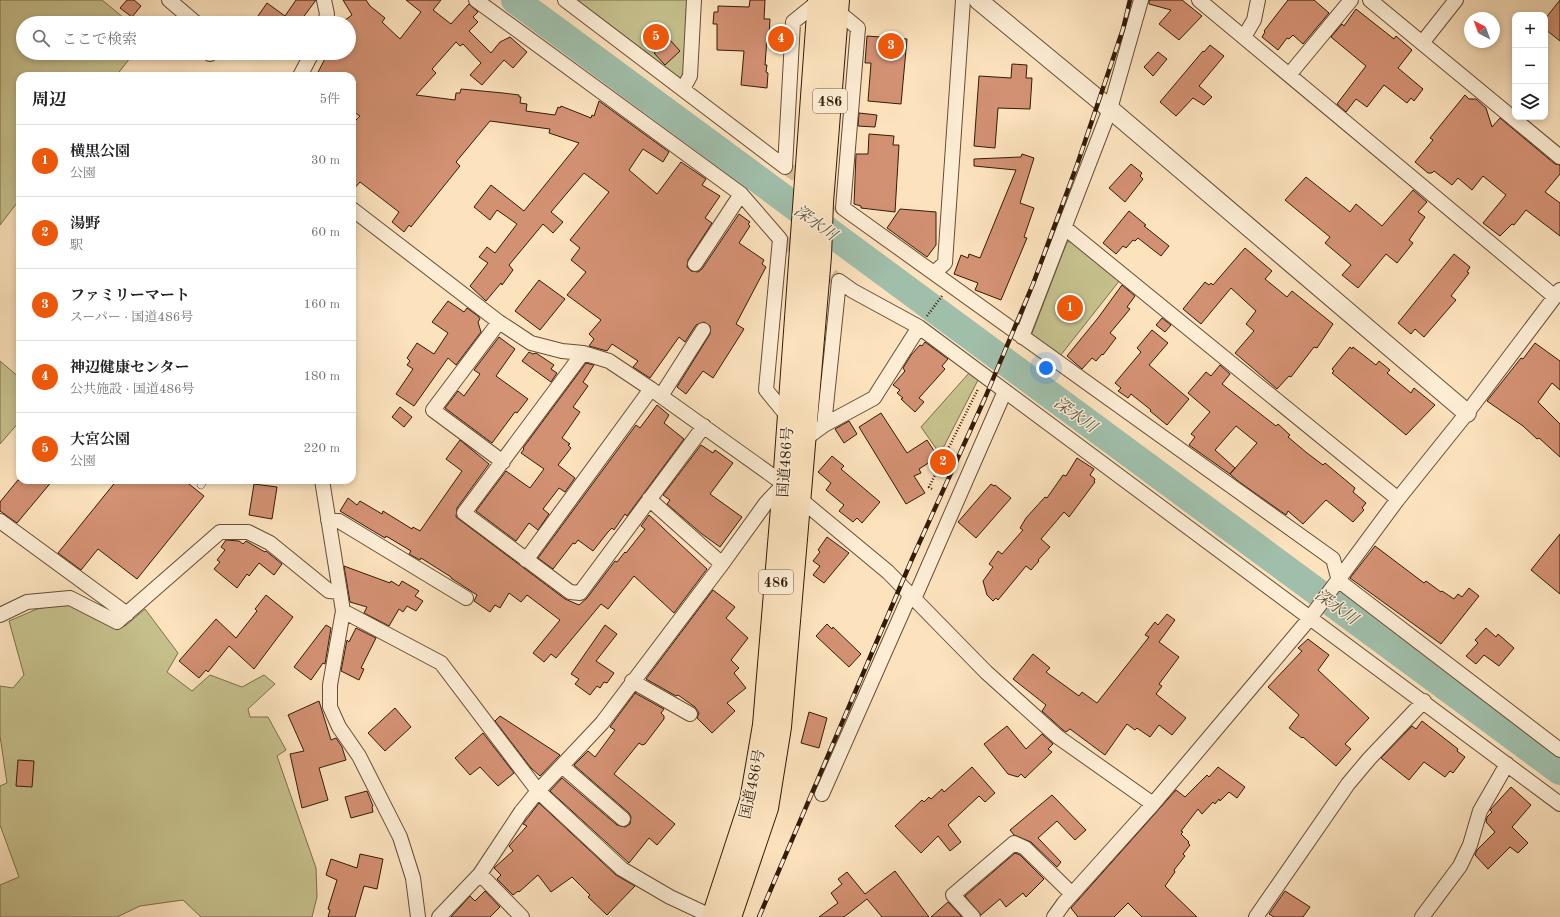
<!DOCTYPE html>
<html lang="ja">
<head>
<meta charset="utf-8">
<style>
  body { margin:0; font-family:"Old Standard TT","Noto Serif JP",serif; background:#f6f6f6; color:#202124 }
  .controls { position:absolute; right:12px; top:12px; display:grid; overflow:hidden; border-radius:8px; box-shadow:0 2px 6px #0003 }
  .controls button { width:36px; height:36px; display:grid; place-items:center; padding:0; border:0; border-bottom:1px solid #e0e0e0; background:#fff; color:#202124; font:20px sans-serif }
  .compass { position:absolute; left:1464px; top:12px; width:36px; height:36px; border-radius:50%; background:#fff; box-shadow:0 2px 6px #0003; rotate:319deg }
  .you { position:absolute; left:1046px; top:368px; width:14px; height:14px; margin:-10px; border:3px solid #fff; border-radius:50%; background:#1a73e8; box-shadow:0 0 0 6px #1a73e833 }
  .badge { display:grid; place-items:center; width:26px; height:26px; border-radius:50%; background:#ea580c; color:#fff; font-size:13px; font-weight:700 }
  .pin { position:absolute; translate:-50% -50%; border:2px solid #fff; box-shadow:0 1px 4px #0006 }
  .list { margin:0; padding:0; list-style:none }
  h2 { display:flex; justify-content:space-between; align-items:center; height:52px; margin:0; padding:0 16px; font-size:17px }
  h2 small { font-size:13px; font-weight:400; color:#757577 }
  .list li { display:grid; grid-template-columns:26px 1fr auto; gap:12px; align-items:center; box-sizing:border-box; height:72px; padding:0 16px; border-top:1px solid #e0e0e0 }
  .list b { display:block; font-size:15px; white-space:nowrap }
  .list p { margin:0; font-size:13px; white-space:nowrap; color:#757577 }
  .list em { font-size:13px; font-style:normal; color:#757577 }
  .icon { flex:none; width:22px; height:22px; fill:none; stroke:currentColor; stroke-width:2; stroke-linecap:round; stroke-linejoin:round }
  .map { position:relative; flex:none; width:1560px; height:917px; overflow:hidden }
  .search { position:absolute; background:#fff; box-shadow:0 2px 6px #0003; left:16px; top:16px; width:340px; height:44px; display:flex; align-items:center; gap:10px; box-sizing:border-box; padding:0 14px; border-radius:22px; color:#757577; font-size:15px }
  .panel { position:absolute; background:#fff; box-shadow:0 2px 6px #0003; left:16px; top:72px; width:340px; height:412px; border-radius:12px }
  .map>svg:first-child { display:block }
  .green { fill:#c6c18d; stroke:#7d6e4a }
  .lines { fill:none; stroke-linecap:round; stroke-linejoin:round }
  .river { stroke:#a0bfab; stroke-width:28 }
  .building { fill:#d39173; stroke:#341b07 }
  .minor-tunnel { stroke:#d4bb99; stroke-width:14; stroke-dasharray:14 7; stroke-linecap:butt }
  .service-casing { stroke:#664d35; stroke-width:8 }
  .minor-casing { stroke:#664d35; stroke-width:16 }
  .tertiary-casing { stroke:#664d35; stroke-width:20 }
  .trunk-casing { stroke:#341b07; stroke-width:24 }
  .path { stroke:#341b07; stroke-width:2.5; stroke-dasharray:1 2; stroke-linecap:butt }
  .service { stroke:#fdedd5; stroke-width:7 }
  .minor { stroke:#fdedd5; stroke-width:14 }
  .tertiary { stroke:#fdedd5; stroke-width:18 }
  .trunk { stroke:#fce3be; stroke-width:22 }
  .rail-casing { stroke:#341b07; stroke-width:4.5 }
  .rail { stroke:#fdedd5; stroke-width:3; stroke-dasharray:9; stroke-linecap:butt }
  .labels { text-anchor:middle; stroke-width:3; stroke-linejoin:round; paint-order:stroke }
  .shield { fill:#fdedd5; stroke:#705a45; stroke-width:1 }
  .shield-label { font-size:14px; font-weight:bold; fill:#341b07 }
  .street-label { font-size:15px; fill:#341b07; stroke:#fdedd5 }
  .water-label { font-size:16px; font-style:italic; fill:#5a5440; stroke:#fdedd5 }
</style>
</head>
<body>
<div class="map">
<svg width="1560" height="917" viewBox="0 0 1560 917">
  <rect width="100%" height="100%" fill="#fce3be"/>
  <filter id="stains"><feTurbulence type="fractalNoise" baseFrequency=".005" numOctaves="4"/><feColorMatrix values="0 0 0 0 .2 0 0 0 0 .09 0 0 0 0 .02 0 0 0 .5 -.17"/></filter>
  <radialGradient id="worn" r=".72"><stop offset=".6" stop-color="#630" stop-opacity="0"/><stop offset="1" stop-color="#630" stop-opacity=".3"/></radialGradient>
  <path class="green" d="M0,0H102L130,23H23V53H134L116,76H20V199L0,225Z
    M577,0H688L685,73L680,78Z
    M1077,241L1120,280L1060,356L1031,336L1067,242Z
    M0,361L20,378V421L0,444Z
    M969,373L978,380L940,454L921,427Z
    M69,603L125,626L145,609L178,653L167,672L192,691L210,675L242,687L264,675L275,684L248,709L250,717H268L286,750L277,756L316,868L317,897L312,917H201L183,900L140,906L117,917H0V885L19,877L0,825V786L7,783L0,736V686L13,688L24,675L9,621L37,609Z"/>
  <g class="lines">
    <path class="river" d="M515,0L1560,771"/>
  </g>
  <path class="building" d="M127,0H134L141,6L132,17L120,8Z
    M296,0H316L299,23H253L267,3L285,16Z
    M343,0H366L370,6L385,18L382,22L400,39L421,12L406,0H441L433,10L451,24L469,4L478,12L473,17L478,22L469,31L491,53L500,42L510,37L527,52L513,68L504,60L482,85L470,75L481,63L463,44L460,46L456,42L432,69L436,73L416,95L455,100L456,93H460L461,89L503,93L519,95V97H521L520,103L527,104L526,111L555,115L558,107L560,108L561,106L591,118L592,115L594,116L599,101L669,152L663,162L643,149L629,170L657,194L681,162L706,179L702,185L720,196L705,218L712,223L688,260L687,267L691,271L698,272L702,269L739,214L750,222L748,224L750,226L739,243L764,260L762,264L766,267L736,324L744,329L713,378L703,371L686,394L677,387L710,334V326L704,322L696,325L685,342L679,337L650,378L633,367L638,361L612,344L607,351L589,346L594,339L589,334L601,320L567,295L586,272L571,260L580,248L570,240L609,192L584,173L551,212L563,222L553,233L543,224L509,265L513,270L502,285L501,283L486,301L470,286L488,263L479,257L487,247L495,253L517,224L497,210L490,220L474,207L491,185L524,211L579,143L549,133L550,129L490,121L456,162L460,166L411,227L409,225L404,232L392,222L399,212L360,182L352,191V124L360,116L352,111V76H316L328,53H349V23H341L352,15Z
    M750,0H765L764,19H770L769,38H767L765,65H767L766,72L768,73L767,88L741,85L744,51L717,50V24H713L714,12H718V6L749,7Z
    M1149,0H1182L1202,16L1179,40L1159,24L1171,10L1149,4Z
    M1288,0H1314L1329,13L1303,44L1293,35L1289,39L1287,38L1278,50L1262,37L1265,32L1264,31Z
    M1560,0V41L1545,29V19Z
    M1356,9L1394,39L1396,36L1412,50L1398,68L1423,89L1414,101L1411,98L1407,103L1384,85L1367,107L1356,99L1346,112L1337,104L1366,66L1331,37L1342,24L1344,26Z
    M867,36L907,39L901,104L868,101L871,63H865Z
    M670,40L680,51L665,65L654,53Z
    M1210,45L1224,56L1199,86L1212,97L1204,105L1193,98L1176,116L1160,102L1203,51L1204,52Z
    M1158,52L1167,59L1153,76L1144,67Z
    M1012,64L1027,65L1026,78H1032L1030,109L998,108L995,148L974,146L979,76L1011,78Z
    M1465,95L1469,99H1476L1486,108L1492,127L1500,118L1555,164L1560,165V174L1545,192L1560,203V236L1526,210L1514,225L1512,224L1500,236L1483,223L1506,195L1483,176L1472,190L1458,178L1452,185L1434,171L1432,173H1428L1415,162L1433,140L1430,138Z
    M859,113L877,115L875,127L858,126Z
    M869,134L894,136L893,145H899L895,212L861,208V206L854,204L856,154H868Z
    M1022,154L1034,158L1020,203L1034,208L1024,237L1027,238L1001,300L975,290L978,283L954,274L961,255L968,258L969,254L980,258L1016,170L974,166V159L1021,157Z
    M1131,164L1142,173L1140,176L1143,179L1125,202L1109,188Z
    M1306,177L1350,212L1356,204L1382,226L1413,190L1427,202L1418,212L1425,217L1409,240L1413,243L1397,263L1386,254L1358,288L1342,275L1351,265L1325,243L1330,237L1285,200Z
    M900,209L936,212V245L927,257L887,228Z
    M1129,211L1146,225L1144,226L1169,246L1161,256L1138,238L1135,241L1133,240L1126,248L1123,246L1116,254L1103,243Z
    M1245,248L1272,271L1265,279L1287,297L1292,291L1333,324L1317,348L1314,347L1291,377L1289,376L1277,389L1235,353L1254,331L1246,324L1256,311L1231,288L1201,324L1183,309L1205,282L1209,285L1211,283L1213,285Z
    M1454,254L1470,267L1467,272L1469,273L1451,296L1456,300L1424,337L1415,329L1411,334L1398,323Z
    M539,280L565,299L540,330L515,311Z
    M1122,285L1135,296L1127,307L1130,309L1110,333L1116,338L1103,355L1102,354L1096,361L1092,358L1082,369L1067,356L1098,318Z
    M448,301L464,312L467,308L478,316L480,319L478,322L481,332L456,365L448,358L414,406L396,394L413,369L407,365L410,361L407,358L417,343L434,354L448,333L432,322Z
    M1162,318L1171,325L1165,332L1156,325Z
    M1152,330L1168,343L1149,365L1189,399L1167,425L1150,411L1151,410L1131,394L1128,398L1118,391L1121,388L1115,383L1141,352L1137,348Z
    M499,337L515,349L496,376L528,399L517,413L515,412L492,443L445,408L458,391L464,396L480,374L474,370Z
    M925,342L948,359L942,366L945,369L919,398L924,402L915,412L901,399L903,398L897,393L900,390L893,385L905,371L903,368L911,355L920,345L922,346Z
    M1535,343L1560,361V390L1552,383L1538,402L1560,424V457L1539,438L1537,439L1523,426L1487,401L1521,358L1523,359Z
    M1350,347L1352,349L1353,347L1376,365L1379,361L1390,370L1387,373L1411,393L1414,388L1435,405L1406,435L1332,373L1334,371L1332,369Z
    M529,352L533,354L536,353L554,365L551,369L557,373L551,382L522,361Z
    M586,363L594,365L583,382L588,386L573,407L580,412L562,438L570,444L568,445L571,448L558,465L575,478L565,492L559,488L543,509L549,514L538,530L529,523L516,541L476,511L506,471L530,488L544,469L521,453L524,449L523,448Z
    M1220,365L1230,374L1222,384L1276,426L1278,424L1290,435L1288,437L1307,453L1323,465L1325,463L1355,488L1353,492L1366,503L1362,508L1364,510L1353,522L1326,500L1303,524L1288,511L1286,515L1238,481L1230,474L1257,443L1236,426L1215,450L1235,468L1230,474L1189,445L1195,437L1191,434L1210,412L1188,393L1206,372L1211,376Z
    M657,405L669,415L664,423L684,439L627,516L625,514L614,530L612,528L608,532L593,551L578,540L575,544L573,543L553,569L538,558L636,425L640,428Z
    M400,407L412,417L404,427L392,417Z
    M881,413L907,453L927,440L938,457L919,469L921,473L914,476L925,493L906,504L859,427Z
    M849,421L857,434L844,443L835,429Z
    M460,440L489,464L457,508L456,517L565,599L579,605L587,598L615,561L617,562L625,552L626,553L645,529L641,526L649,515L707,569L674,613L634,576L608,609L601,604L556,658L551,654L544,662L533,653L560,620L527,595L521,602L509,593L500,608L495,605L490,612L474,601L477,595L451,578V577L421,558L420,560L409,554L411,551L386,536L385,538L340,511L348,498L357,505L360,501L382,514L383,511L412,529L413,527L420,531L462,471L446,459Z
    M701,445L713,453L715,450L733,463L710,494L742,517L720,547L702,534L667,504L670,500L663,495Z
    M832,456L844,466L841,469L880,502L862,523L857,518L853,522L839,511L844,505L826,490L831,483L818,472Z
    M1077,458L1094,469L1090,475L1095,479L1094,481L1095,482L1069,517L1064,512L1041,539L1050,547L1038,560L1039,561L1031,570L1026,566L998,600L996,598L993,601L987,595L983,581L993,567L989,564L998,551L1002,554L1023,530L1020,528L1026,518L1045,497L1047,498L1063,475L1066,476Z
    M18,480H53L17,523L0,511V502Z
    M117,480H184L204,496L137,579L98,549L81,570L58,553Z
    M254,484L277,487L272,519L249,515Z
    M991,484L994,486L995,485L1011,498L976,538L958,522Z
    M1560,534V594L1531,570Z
    M827,537L849,553L824,583L813,575L820,566L813,561L820,552L818,550Z
    M226,540L239,541L243,544L246,541L265,552L266,551L282,564L274,575L259,563L249,576L247,574L237,588L214,569L220,562L217,560L225,550L221,547Z
    M1375,546L1424,583L1426,581L1441,592L1442,591L1454,599L1458,594L1462,597L1469,588L1479,596L1441,644L1350,578Z
    M344,566L390,583L391,581L399,586L402,581L419,591L415,596L423,601L416,611L407,606L403,612L399,609L389,626L364,613L367,607L350,602Z
    M713,590L735,607L726,618L748,638L731,660L739,668L734,673L746,688L727,703L735,711L712,733L697,718L699,713L695,707L678,695L676,696L646,679Z
    M266,595L293,617L254,669L229,646L208,672L206,670L199,678L179,661L216,619L236,638L257,611L255,609Z
    M1167,614L1175,620L1159,642L1179,657L1159,684L1162,686L1156,694L1186,718L1172,735L1159,725L1150,737L1137,728L1135,730L1127,724L1105,755L1070,729L1066,732L1063,730L1042,711L1046,705L1013,679L1033,654L1050,668L1046,672L1079,696L1082,692L1097,703L1149,637L1145,635L1155,622L1158,625Z
    M827,624L832,629L833,627L861,654L849,667L816,636Z
    M326,625L331,628L325,664L323,663L311,680L294,667Z
    M605,625L617,634L596,661L614,673L607,683L604,682L600,688L597,686L590,695L575,684L579,679L571,674Z
    M356,628L376,638L361,668L364,669L359,680L341,671L347,640L349,642Z
    M1486,628L1496,637L1498,634L1514,648L1499,666L1484,655L1476,664L1466,656L1478,643L1475,640Z
    M1308,639L1329,655L1318,670L1369,718L1345,744L1351,749L1336,766L1303,737L1302,738L1289,728L1299,715L1268,687L1302,651L1298,648Z
    M635,693L664,709L661,713L664,716V719L645,744L642,745L639,743L614,774L675,824L657,845L649,838L629,863L550,791L562,778L617,825L625,827L630,824L631,817L629,813L574,765L588,751L595,757L615,730L610,727Z
    M319,701L331,740L336,738L342,747L346,760L319,768L328,800L302,808L290,754L304,751L288,715Z
    M395,708L411,727L385,751L368,733Z
    M809,712L827,718L819,748L801,743Z
    M500,716L560,755L540,776L531,768L495,721Z
    M1422,721L1458,749L1457,751L1465,757L1453,773L1450,771L1445,777L1424,762L1409,780L1381,758L1412,726L1416,729Z
    M1007,726L1026,749L1042,734L1053,744L1048,749L1052,752L1025,778L1021,774L1018,777L1008,774L984,744Z
    M483,733L514,773L498,786L480,767L470,775L455,758Z
    M18,760L34,761L32,787L16,786Z
    M972,767L995,793L985,802L979,796L948,825L961,842L950,851L938,836L921,853L895,826L922,800L924,802L929,797L931,799L942,789L944,792Z
    M1218,767L1245,787L1237,798L1229,792L1220,801L1219,799L1215,804L1213,802L1202,814L1198,809L1181,831L1183,832L1181,834L1189,842L1188,843L1190,845L1183,854L1185,856L1174,870L1175,872L1165,886L1197,917H1142L1128,903L1114,917H1078L1071,908L1176,790L1185,797L1207,775L1209,777Z
    M1511,787L1531,805L1512,827L1528,843L1518,853L1510,847L1488,869L1475,855L1477,850L1495,832L1486,822L1487,817L1492,812L1490,810Z
    M367,791L373,806L372,807L373,812L351,818L345,797Z
    M1052,795L1086,830L1075,840L1057,821L1038,838L1061,862L1057,867L1031,842L1014,835L1010,830Z
    M539,803L616,875L635,886L607,915L588,897L590,895L572,877L551,892L538,875L519,892L518,891L513,895L497,879L501,875L494,868L513,851L509,846L527,826L523,824Z
    M1015,853L1020,855L1044,879L1026,897L1023,893L1006,907L1000,899L981,915L965,896Z
    M360,854L383,859L377,889L364,886L355,917H328L330,910L328,909L337,880L326,875L331,859L357,868Z
    M895,871L929,917H882L867,899L844,917H819L838,903L831,893L842,884L838,879L847,872L865,894Z
    M485,891L500,907L490,917H451L470,896L475,901Z
    M1285,891L1310,907L1303,917H1274L1269,914Z
    M948,902L962,917H931Z"/>
  <g class="lines">
    <path class="minor-tunnel" d="M785,167L843,208
      M780,239L839,281"/>
    <g class="service-casing">
      <path id="service" d="M201,485L204,480"/>
    </g>
    <g class="minor-casing">
      <path id="minor" d="M169,0L196,23
        M324,0L327,14L325,23
        M476,0L741,194L780,239L766,390L789,418
        M565,0L785,167
        M1199,0L1555,297
        M1370,0L1560,157
        M837,11L858,28L843,208L1333,559L1339,581L1560,750
        M1244,37L1254,20L1258,0
        M1422,43L1456,0
        M210,54L211,53
        M1289,75L1351,0
        M300,76L312,53
        M683,89L690,76L694,0
        M785,167L793,22L819,1
        M352,209L499,322L531,343L562,351L583,353L609,361L651,389L784,484L800,499L888,572L986,672L1058,737L1153,804
        M1065,228L1398,499
        M695,264L741,194
        M934,273L945,263L963,0
        M499,322L433,410L503,462
        M1022,337L1110,109L1141,0
        M583,353L464,513L570,592L580,593L704,426
        M661,396L703,330
        M824,425L839,281L853,291L919,327L1560,804
        M805,439L824,425L874,398L919,327
        M322,480L343,611L330,685V707L339,727L359,756L400,837L413,878L418,917
        M649,499L722,564
        M328,520L339,521L466,598
        M0,521L127,614
        M526,560L651,389
        M914,599L1005,391
        M343,611L441,663L538,791L622,869L670,897L713,917
        M0,615L27,602L70,598L117,622L220,532H248L270,543L329,591L340,592
        M632,681L690,714
        M562,766L623,819
        M822,794L910,595
        M480,874L522,917
        M439,917L480,874L521,812L538,791L602,723L722,564L766,503L784,484
        M973,917L953,895L1014,843L1025,848L1072,894
        M1054,917L1064,903L1153,804L1310,618L1398,499L1467,413L1560,290
        M1256,917L1348,784L1369,759L1424,701
        M1422,917L1460,866L1470,845L1480,811L1507,764"/>
    </g>
    <g class="tertiary-casing">
      <path id="tertiary" d="M978,0L1110,109L1467,413"/>
    </g>
    <g class="trunk-casing">
      <path id="trunk" d="M713,917L751,801L764,725L784,484L819,0
        M730,917L767,808L780,727L820,256L822,202L838,0"/>
    </g>
    <path class="path" d="M927,316L942,296
      M932,489L929,487L978,389"/>
    <use href="#service" class="service"/>
    <use href="#minor" class="minor"/>
    <use href="#tertiary" class="tertiary"/>
    <use href="#trunk" class="trunk"/>
    <g class="rail-casing">
      <path id="rail" d="M759,917L912,559L985,398L1033,284L1077,165L1123,29L1130,0"/>
    </g>
    <use href="#rail" class="rail"/>
  </g>
  <g class="labels">
    <g class="shield">
      <rect x="813" y="89" width="34" height="24" rx="3"/>
      <rect x="759" y="570" width="34" height="24" rx="3"/>
    </g>
    <g class="shield-label">
      <text x="830" y="106">486</text>
      <text x="776" y="587">486</text>
    </g>
    <g class="street-label">
      <text transform="translate(785 462) rotate(-86)" y="5">国道486号</text>
      <text transform="translate(752 784) rotate(-78)" y="5">国道486号</text>
    </g>
    <g class="water-label">
      <text transform="translate(816 222) rotate(36)" y="6">深水川</text>
      <text transform="translate(1076 414) rotate(36)" y="6">深水川</text>
      <text transform="translate(1337 606) rotate(36)" y="6">深水川</text>
    </g>
  </g>
  <rect width="100%" height="100%" filter="url(#stains)"/>
  <rect width="100%" height="100%" fill="url(#worn)"/>
</svg>
<div class="controls">
<button>+</button>
<button>−</button>
<button><svg class="icon" aria-label="layers" viewBox="0 0 24 24"><path d="M12 4l9 5-9 5-9-5zM3 14l9 5 9-5"/></svg></button>
</div>
<svg class="compass" viewBox="-18 -18 36 36"><path d="M0-13l5 13h-10z" fill="#e53935"/><path d="M0 13l5-13h-10z" fill="#757577"/></svg>
<div class="you"></div>
<div class="pin badge" style="left:1070px;top:308px">1</div>
<div class="pin badge" style="left:943px;top:462px">2</div>
<div class="pin badge" style="left:891px;top:46px">3</div>
<div class="pin badge" style="left:781px;top:39px">4</div>
<div class="pin badge" style="left:656px;top:37px">5</div>
<div class="search"><svg class="icon" aria-label="search" viewBox="0 0 24 24"><circle cx="10" cy="10" r="6"/><path d="M15 15l6 6"/></svg>ここで検索</div>
<section class="panel">
<h2>周辺<small>5件</small></h2>
<ul class="list">
<li><span class="badge">1</span><div><b>横黒公園</b><p>公園</p></div><em>30 m</em></li>
<li><span class="badge">2</span><div><b>湯野</b><p>駅</p></div><em>60 m</em></li>
<li><span class="badge">3</span><div><b>ファミリーマート</b><p>スーパー · 国道486号</p></div><em>160 m</em></li>
<li><span class="badge">4</span><div><b>神辺健康センター</b><p>公共施設 · 国道486号</p></div><em>180 m</em></li>
<li><span class="badge">5</span><div><b>大宮公園</b><p>公園</p></div><em>220 m</em></li>
</ul>
</section>
</div>
</body>
</html>
